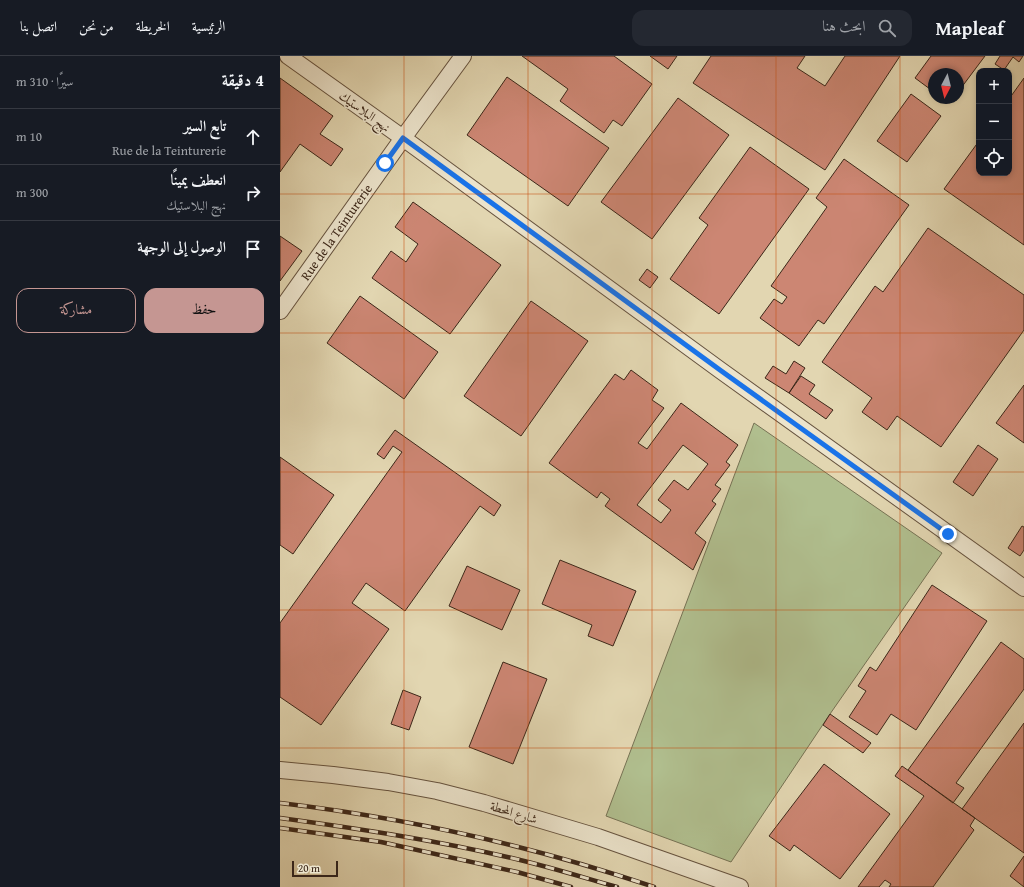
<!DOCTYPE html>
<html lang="ar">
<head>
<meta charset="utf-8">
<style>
  body { margin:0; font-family:"Gentium Book Plus",Amiri,serif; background:#242831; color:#f1f3f6; direction:rtl }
  .controls { position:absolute; right:12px; top:12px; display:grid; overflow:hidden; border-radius:8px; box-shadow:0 2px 6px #0003 }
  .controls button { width:36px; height:36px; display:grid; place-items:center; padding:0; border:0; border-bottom:1px solid #363941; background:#171b24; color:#f1f3f6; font:20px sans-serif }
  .compass { position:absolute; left:648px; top:12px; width:36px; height:36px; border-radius:50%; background:#171b24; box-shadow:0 2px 6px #0003; rotate:187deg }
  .scale { position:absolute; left:12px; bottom:10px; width:46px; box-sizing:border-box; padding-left:4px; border:2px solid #3c2719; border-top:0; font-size:11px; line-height:14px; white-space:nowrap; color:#3c2719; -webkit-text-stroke:3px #ece4cc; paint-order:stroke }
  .stop { position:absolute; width:12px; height:12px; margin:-9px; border:3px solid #1a73e8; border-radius:50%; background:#fff }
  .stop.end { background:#1a73e8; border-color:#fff; box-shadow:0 1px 4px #0008 }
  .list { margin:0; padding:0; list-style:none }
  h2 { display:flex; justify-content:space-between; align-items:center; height:52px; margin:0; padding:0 16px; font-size:17px }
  h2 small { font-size:13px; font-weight:400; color:#9ea1a6 }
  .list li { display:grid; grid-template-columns:26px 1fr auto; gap:12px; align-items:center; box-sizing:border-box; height:56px; padding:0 16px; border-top:1px solid #363941 }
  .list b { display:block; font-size:15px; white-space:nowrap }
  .list p { margin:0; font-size:13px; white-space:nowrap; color:#9ea1a6 }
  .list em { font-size:13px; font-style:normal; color:#9ea1a6 }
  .actions { display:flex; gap:8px; padding:12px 16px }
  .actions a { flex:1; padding:9px 0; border:1px solid #c59692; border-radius:12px; text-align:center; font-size:14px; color:#c59692 }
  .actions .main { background:#c59692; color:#111 }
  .icon { flex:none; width:22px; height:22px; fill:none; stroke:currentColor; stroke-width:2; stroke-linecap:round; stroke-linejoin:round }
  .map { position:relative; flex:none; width:744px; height:831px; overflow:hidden; direction:ltr }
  header { display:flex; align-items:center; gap:24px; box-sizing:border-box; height:56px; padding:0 20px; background:#171b24; border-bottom:1px solid #363941 }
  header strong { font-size:19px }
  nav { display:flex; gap:22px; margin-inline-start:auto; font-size:14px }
  .search { width:280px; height:36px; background:#242831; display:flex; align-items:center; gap:10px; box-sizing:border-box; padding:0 14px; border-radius:12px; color:#9ea1a6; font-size:15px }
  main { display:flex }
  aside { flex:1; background:#171b24 }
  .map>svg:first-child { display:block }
  .green { fill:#b0be8e; stroke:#767254 }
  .building { fill:#cc8673; stroke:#3c2719; fill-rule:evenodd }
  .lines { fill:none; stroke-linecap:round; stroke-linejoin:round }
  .street-casing { stroke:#66533f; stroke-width:18 }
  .street { stroke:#ece4cc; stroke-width:16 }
  .rail-casing { stroke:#3c2719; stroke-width:4.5 }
  .rail { stroke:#ece4cc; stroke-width:3; stroke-dasharray:9; stroke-linecap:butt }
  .route { stroke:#1a73e8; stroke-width:5 }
  .grid { fill:none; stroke:#c64f0f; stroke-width:1; stroke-opacity:0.55 }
  .labels { text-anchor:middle; stroke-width:3; stroke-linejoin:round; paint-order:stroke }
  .street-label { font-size:13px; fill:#3c2719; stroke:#ece4cc }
</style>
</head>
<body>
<header>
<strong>Mapleaf</strong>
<div class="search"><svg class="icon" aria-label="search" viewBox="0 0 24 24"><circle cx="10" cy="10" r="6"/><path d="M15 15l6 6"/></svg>ابحث هنا</div>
<nav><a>الرئيسية</a><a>الخريطة</a><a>من نحن</a><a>اتصل بنا</a></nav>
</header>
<main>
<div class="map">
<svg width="744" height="831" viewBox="0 0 744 831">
  <rect width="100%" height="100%" fill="#e2d6b1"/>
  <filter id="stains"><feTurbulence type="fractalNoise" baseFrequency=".005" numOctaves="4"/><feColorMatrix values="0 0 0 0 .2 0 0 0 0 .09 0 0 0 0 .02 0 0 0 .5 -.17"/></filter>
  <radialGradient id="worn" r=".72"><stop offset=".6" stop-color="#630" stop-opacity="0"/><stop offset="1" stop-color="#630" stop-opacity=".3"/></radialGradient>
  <path class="green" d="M474,367L662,497L550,658L451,806L326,760Z"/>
  <path class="building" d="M242,0H334L372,28L342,70L333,64L324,77L280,45L288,33Z
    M370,0H397L388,13Z
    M431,0H525L517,12L545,30L565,0H620L545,114L413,27Z
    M651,0H705L678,36V18H654V36L635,22Z
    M720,0H743L739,6L733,1L724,14L715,8Z
    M227,21L329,92L288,150L187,79Z
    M0,22L53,60L40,78L63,93L51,110L20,88L0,116Z
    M744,22V189L664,133L699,85V117H729V43Z
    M631,38L661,60L627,106L597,85Z
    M398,42L449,79L372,183L321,146Z
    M662,42H674L670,47Z
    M470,91L529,133L439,258L390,223L428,169L419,162Z
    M564,103L629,149L544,268L538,264L519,290L480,262L494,243L502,248L507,241L491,230L547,151L536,142Z
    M133,146L221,209L170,278L92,222L111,195L126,206L138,188L115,171Z
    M648,172L744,239V274L661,391L617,360L607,374L582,356L592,342L542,306L595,230L603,236Z
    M0,180L22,195L0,225Z
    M367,213L378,221L370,232L359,224Z
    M80,240L158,296L124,343L47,287Z
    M251,245L308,285L241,380L184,340Z
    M514,305L525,312L509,337L485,322L493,310L506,318Z
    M351,314L378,334L372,344L384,352L358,387L367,393L401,347L458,389L446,406L450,409L435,429L441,433L432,445L436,448L415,477L426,486L413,514L325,450L330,443L321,436L317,442L269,407L335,318L344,324ZM403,389L428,408L408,434L394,424L378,444L391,454L381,467L357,449Z
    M521,320L535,329L529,338L553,354L546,363L509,337Z
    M744,329V387L716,367Z
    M115,374L221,449L214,460L200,450L125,555L86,527L72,547L109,573L41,669L0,641V567L122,396L113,390L104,403L97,398Z
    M698,389L718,403L693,440L673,426Z
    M0,401L54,439L13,498L0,489Z
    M742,470L744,471V494L740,500L728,492Z
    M280,504L356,535L333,590L308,580L312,569L262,548Z
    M187,510L240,534L222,574L169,550Z
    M652,529L707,565L636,674L611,658L597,679L569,661L586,635L578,630L590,611L596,615Z
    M721,586L744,603V633L676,727L684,732L673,747L628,714Z
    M223,606L267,623L233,708L189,691Z
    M123,634L141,641L129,674L111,668Z
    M550,658L591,687L583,697L543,669Z
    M744,667V797L682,753Z
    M544,708L610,758L560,823L514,789L510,795L489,780Z
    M622,710L695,762L690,770L694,774L653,831H609L611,828L605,824L599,831H578L644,740L615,720Z
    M744,800V831L730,820Z"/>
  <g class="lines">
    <g class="street-casing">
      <path id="street" d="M8,0L123,82L440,314L744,532
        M0,255L123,82L183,0
        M0,714L53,719L108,726L157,735L204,747L318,781L460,831"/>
    </g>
    <use href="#street" class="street"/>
    <g class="rail-casing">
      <path id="rail" d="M0,747C127,762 253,790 374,831
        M0,762C81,773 161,785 240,804C273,812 305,822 337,831
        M0,772L101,786L237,816L291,831"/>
    </g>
    <use href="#rail" class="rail"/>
  </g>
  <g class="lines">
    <path class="route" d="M105,107L123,82L440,314L668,478"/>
  </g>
  <path class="grid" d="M124,0V831M248,0V831M372,0V831M496,0V831M620,0V831M0,138H744M0,277H744M0,416H744M0,554H744M0,692H744"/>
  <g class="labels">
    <g class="street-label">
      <text transform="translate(85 55) rotate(36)" y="5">نهج البلاستيك</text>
      <text transform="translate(56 176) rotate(-55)" y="5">Rue de la Teinturerie</text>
      <text transform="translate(234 756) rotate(17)" y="5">شارع المحطة</text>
    </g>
  </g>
  <rect width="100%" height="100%" filter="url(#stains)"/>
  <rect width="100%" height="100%" fill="url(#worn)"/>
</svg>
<div class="controls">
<button>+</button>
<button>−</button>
<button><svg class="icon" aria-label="locate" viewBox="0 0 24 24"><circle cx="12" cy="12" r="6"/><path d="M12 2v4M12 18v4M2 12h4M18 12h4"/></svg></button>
</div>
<svg class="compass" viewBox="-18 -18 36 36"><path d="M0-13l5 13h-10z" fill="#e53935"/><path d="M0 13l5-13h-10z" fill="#9ea1a6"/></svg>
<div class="scale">20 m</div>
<div class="stop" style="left:105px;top:107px"></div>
<div class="stop end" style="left:668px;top:478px"></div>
</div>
<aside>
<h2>4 دقيقة<small>سيرًا · 310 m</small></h2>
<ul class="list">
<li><svg class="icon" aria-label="ahead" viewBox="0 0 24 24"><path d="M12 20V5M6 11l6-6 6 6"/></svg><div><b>تابع السير</b><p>Rue de la Teinturerie</p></div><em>10 m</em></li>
<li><svg class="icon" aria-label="right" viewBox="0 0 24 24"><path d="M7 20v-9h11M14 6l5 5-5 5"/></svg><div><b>انعطف يمينًا</b><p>نهج البلاستيك</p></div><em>300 m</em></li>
<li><svg class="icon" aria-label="arrive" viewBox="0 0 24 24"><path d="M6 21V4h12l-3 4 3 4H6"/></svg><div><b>الوصول إلى الوجهة</b></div></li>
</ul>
<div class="actions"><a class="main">حفظ</a><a>مشاركة</a></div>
</aside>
</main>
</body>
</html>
